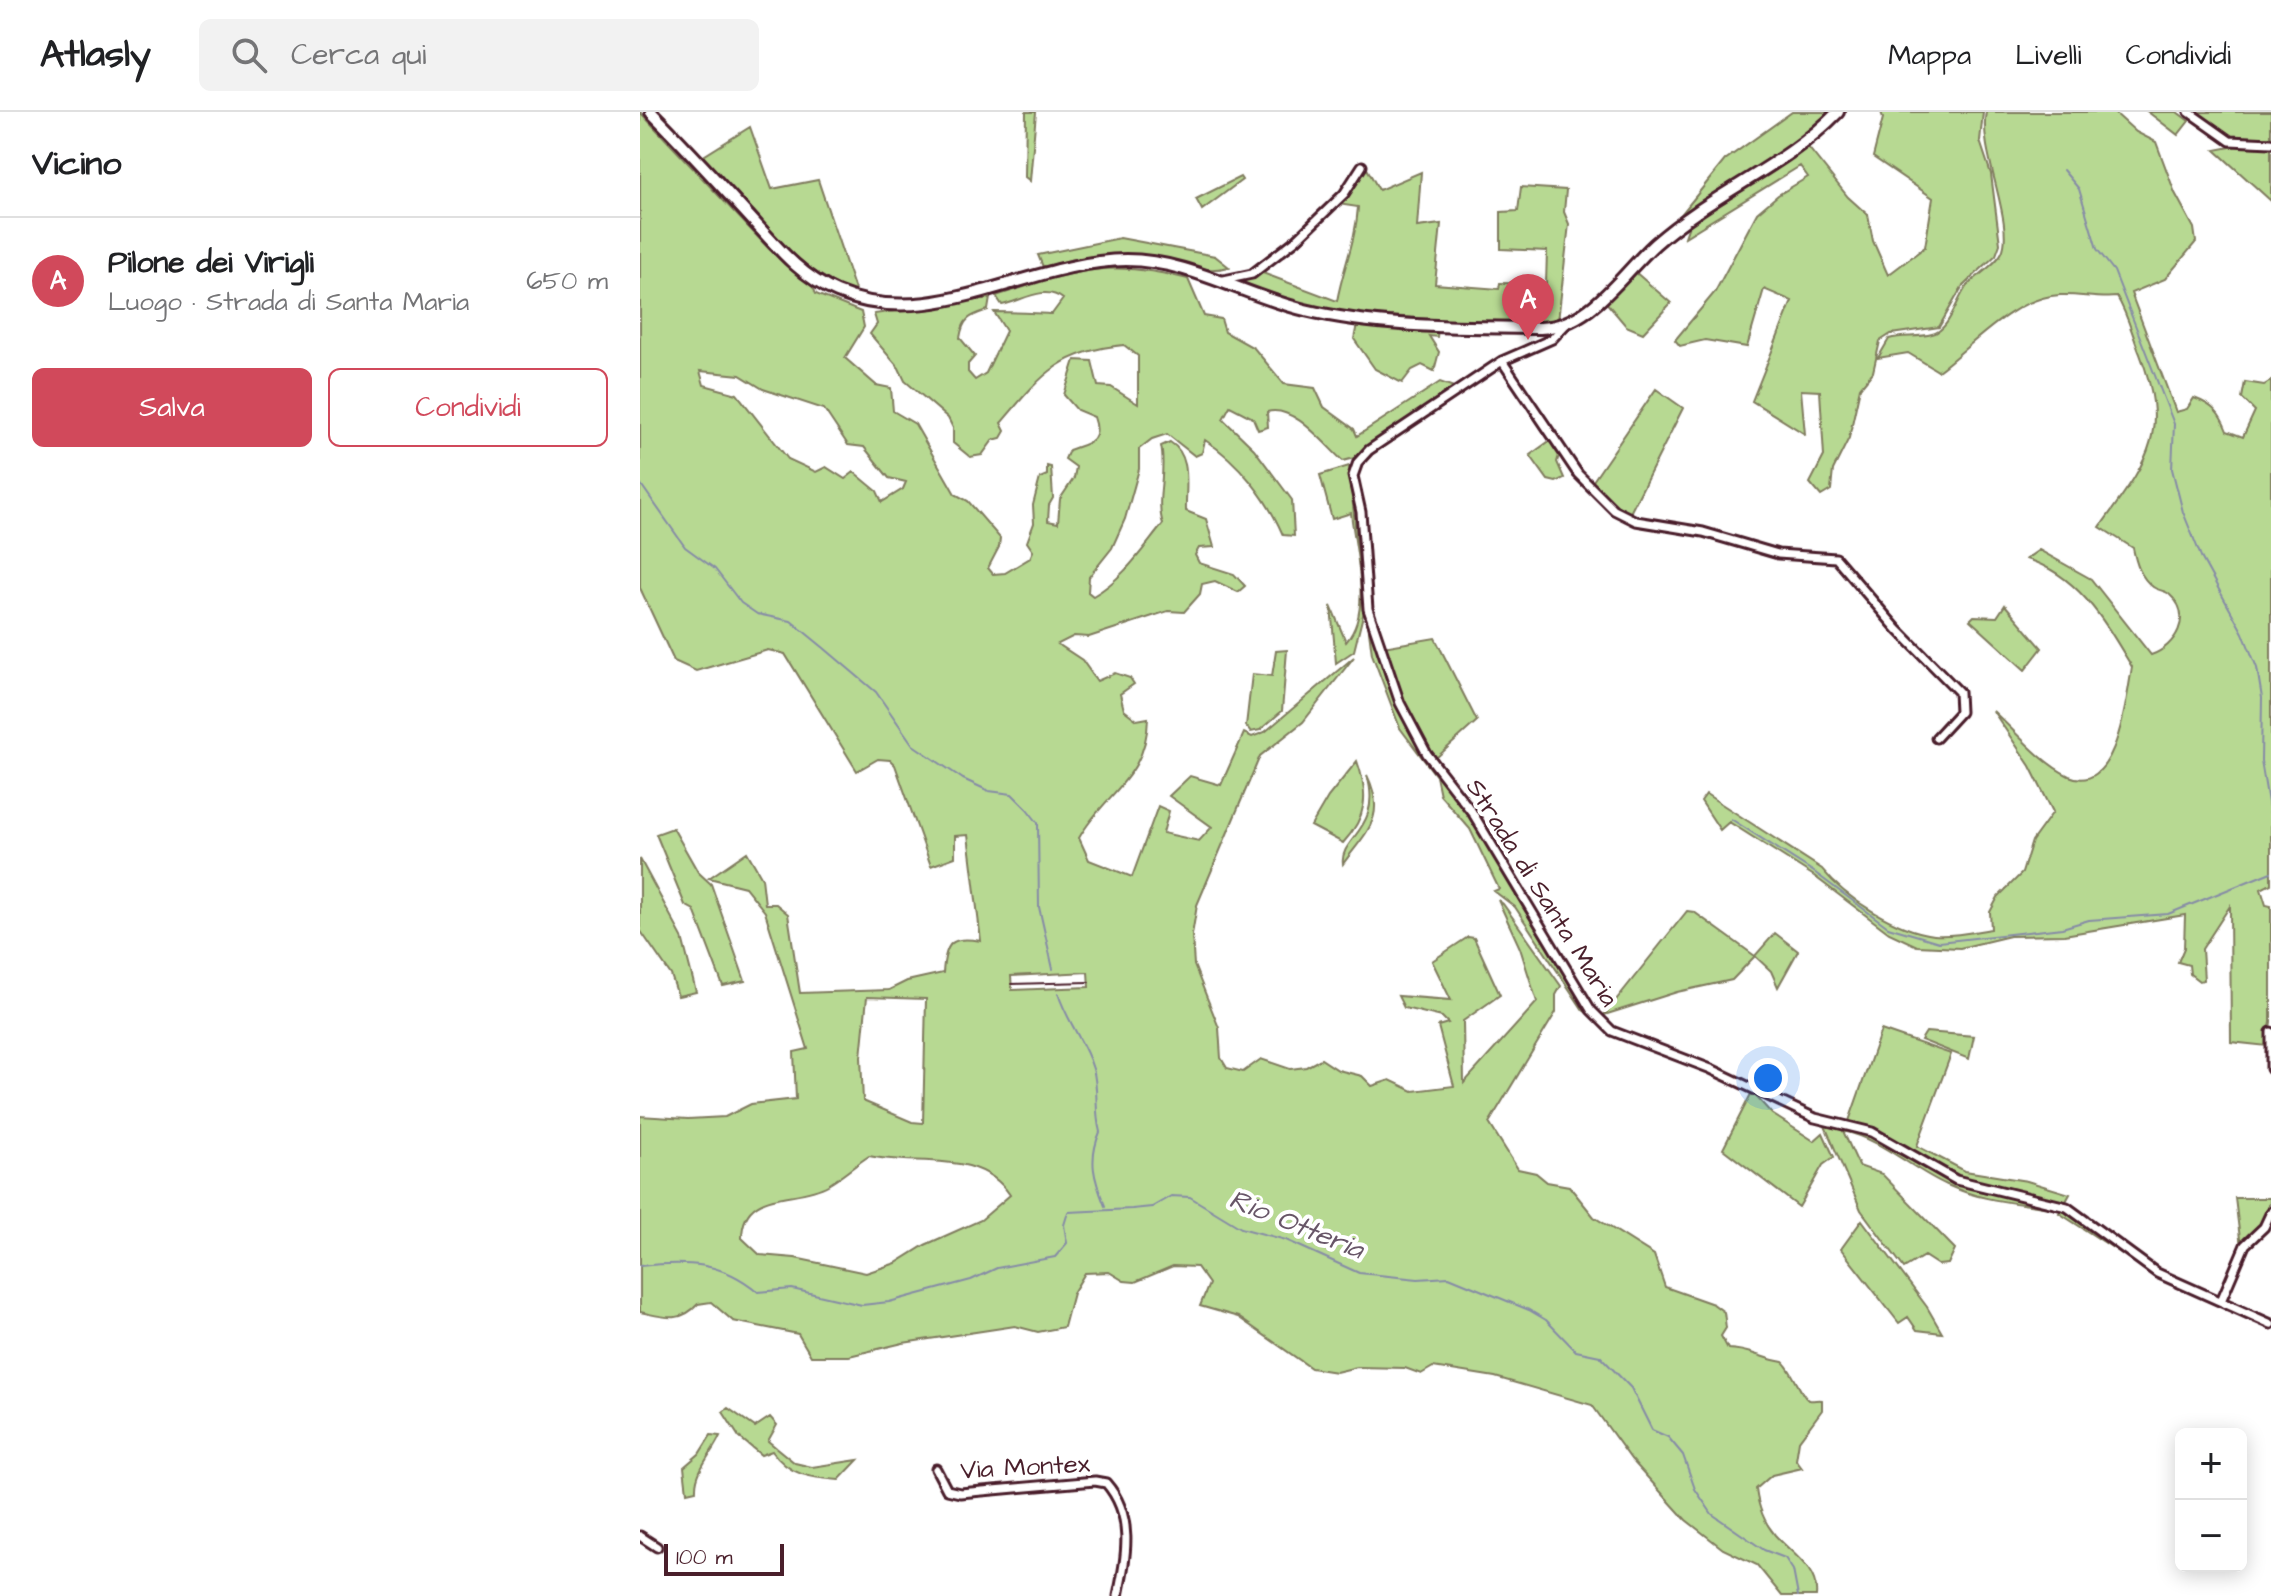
<!DOCTYPE html>
<html lang="it">
<head>
<meta charset="utf-8">
<style>
  body { margin:0; font-family:"Architects Daughter",sans-serif; background:#f2f2f2; color:#202124 }
  .controls { position:absolute; right:24px; bottom:24px; display:grid; overflow:hidden; border-radius:12px; box-shadow:0 4px 20px #0003 }
  .controls button { width:72px; height:72px; display:grid; place-items:center; padding:0; border:0; border-bottom:2px solid #e0e0e0; background:#fff; color:#202124; font:40px sans-serif }
  .scale { position:absolute; left:24px; bottom:20px; width:120px; box-sizing:border-box; padding-left:8px; border:4px solid #4a1f2b; border-top:0; font-size:22px; line-height:28px; white-space:nowrap; color:#4a1f2b; -webkit-text-stroke:6px #fff; paint-order:stroke }
  .you { position:absolute; left:1128px; top:966px; width:28px; height:28px; margin:-20px; border:6px solid #fff; border-radius:50%; background:#1a73e8; box-shadow:0 0 0 12px #1a73e833 }
  .badge { display:grid; place-items:center; width:52px; height:52px; border-radius:50%; background:#d1495b; color:#fff; font-size:26px; font-weight:700 }
  .pin { position:absolute; translate:-50% -66px; filter:drop-shadow(0 2px 4px #0008) }
  .pin::after { content:''; position:absolute; top:42px; width:28px; height:24px; background:inherit; clip-path:polygon(0 0,100% 0,50% 100%) }
  .list { margin:0; padding:0; list-style:none }
  h2 { display:flex; justify-content:space-between; align-items:center; height:104px; margin:0; padding:0 32px; font-size:34px }
  h2 small { font-size:26px; font-weight:400; color:#757577 }
  .list li { display:grid; grid-template-columns:52px 1fr auto; gap:24px; align-items:center; box-sizing:border-box; height:128px; padding:0 32px; border-top:2px solid #e0e0e0 }
  .list b { display:block; font-size:30px; white-space:nowrap }
  .list p { margin:0; font-size:26px; white-space:nowrap; color:#757577 }
  .list em { font-size:26px; font-style:normal; color:#757577 }
  .actions { display:flex; gap:16px; padding:24px 32px }
  .actions a { flex:1; padding:18px 0; border:2px solid #d1495b; border-radius:12px; text-align:center; font-size:28px; color:#d1495b }
  .actions .main { background:#d1495b; color:#fff }
  .icon { flex:none; width:44px; height:44px; fill:none; stroke:currentColor; stroke-width:2; stroke-linecap:round; stroke-linejoin:round }
  .map { position:relative; flex:none; width:1631px; height:1484px; overflow:hidden }
  header { display:flex; align-items:center; gap:48px; box-sizing:border-box; height:112px; padding:0 40px; background:#fff; border-bottom:2px solid #e0e0e0 }
  header strong { font-size:38px }
  nav { display:flex; gap:44px; margin-inline-start:auto; font-size:28px }
  .search { width:560px; height:72px; background:#f2f2f2; display:flex; align-items:center; gap:20px; box-sizing:border-box; padding:0 28px; border-radius:12px; color:#757577; font-size:30px }
  main { display:flex }
  aside { flex:1; background:#fff }
  .map>svg:first-child { display:block }
  .green { fill:#b7d992; stroke:#807c5e; stroke-width:2; fill-rule:evenodd }
  .lines { fill:none; stroke-linecap:round; stroke-linejoin:round }
  .stream { stroke:#868ca6; stroke-width:2 }
  .street-casing { stroke:#4a1f2b; stroke-width:13 }
  .secondary-casing { stroke:#4a1f2b; stroke-width:16 }
  .street { stroke:#fff; stroke-width:7 }
  .secondary { stroke:#fff; stroke-width:10 }
  .rail { stroke:#4a1f2b; stroke-width:2 }
  .labels { text-anchor:middle; stroke-width:8; stroke-linejoin:round; paint-order:stroke }
  .street-label { font-size:26px; fill:#4a1f2b; stroke:#fff }
  .water-label { font-size:28px; font-style:italic; fill:#685668; stroke:#fff }
</style>
</head>
<body>
<header>
<strong>Atlasly</strong>
<div class="search"><svg class="icon" aria-label="search" viewBox="0 0 24 24"><circle cx="10" cy="10" r="6"/><path d="M15 15l6 6"/></svg>Cerca qui</div>
<nav><a>Mappa</a><a>Livelli</a><a>Condividi</a></nav>
</header>
<main>
<aside>
<h2>Vicino<small></small></h2>
<ul class="list">
<li><span class="badge">A</span><div><b>Pilone dei Virigli</b><p>Luogo · Strada di Santa Maria</p></div><em>650 m</em></li>
</ul>
<div class="actions"><a class="main">Salva</a><a>Condividi</a></div>
</aside>
<div class="map">
<svg width="1631" height="1484" viewBox="0 0 1631 1484">
  <rect width="100%" height="100%" fill="#fff"/>
  <filter id="ink" filterUnits="userSpaceOnUse"><feTurbulence type="fractalNoise" baseFrequency=".0125" numOctaves="2"/><feDisplacementMap in="SourceGraphic" scale="16" xChannelSelector="R" yChannelSelector="G"/><feConvolveMatrix kernelMatrix="1 2 1 2 8 2 1 2 1" color-interpolation-filters="sRGB"/></filter>
  <g filter="url(#ink)">
    <path class="green" d="M0,0L129,137L173,175L176,182L221,200L224,215L205,246L236,273L251,276L253,299L275,312L315,382L328,389L360,426L359,435L348,456L353,462L365,461L390,446L393,439L387,430L394,411L393,393L400,366L407,363V354L411,355L413,386L409,393L408,409L418,411L420,387L434,366L436,355L425,347L429,338C448,331 463,330 454,305L437,298L424,283L435,248L452,249L458,274L471,275L498,292V244L484,233C419,239 401,264 361,311L365,319L361,326L353,328L342,343L330,345L313,331V316L308,306L265,269L259,256L230,222L237,212L234,202L350,186L348,198C330,204 323,206 320,226L335,244L328,252V260L335,268L346,261L366,219L354,200C374,200 392,201 412,202L423,187C404,172 382,189 362,193L356,184C431,160 469,145 548,167L564,204L581,207L585,220L614,236L644,272L675,276L684,295L714,317L717,324L800,270L814,275L718,345L703,349C684,332 654,292 627,300L628,315L618,318L613,306L590,294L583,307L614,337L652,388L654,424L643,423C627,386 599,350 565,328L562,341L555,344L527,322L512,327L499,337V357L485,407L472,436L449,465L448,480L453,484C483,467 501,439 523,412C515,387 527,361 521,334L530,330C553,344 545,376 546,399L566,407L574,435L559,436L555,443L559,451L594,462L605,474L598,480L575,469L562,472L560,482L544,500L528,499L449,525L434,524L418,532L442,548L457,569L475,561L490,566L494,572L480,582L484,598L497,608L508,606C507,666 465,680 439,726L449,748L492,765L518,694L529,699L523,721L559,729L572,715L529,684L550,664L581,673L604,621L612,625L625,620L714,545L663,610L620,644L557,793L552,823L554,853L579,916L581,946L587,956L603,960L621,947L650,957L666,955L681,947L698,958L722,964L732,974L750,968L773,979L814,974L798,914L808,911L802,905L764,896L758,884L811,888L792,849L828,825L834,826L860,883L823,909L824,971L897,890L880,836L858,788L863,792L921,874L916,883V900L849,1011L878,1057L896,1061L907,1070L929,1074L954,1105L1014,1143L1025,1175L1073,1192L1084,1200L1086,1216L1081,1224L1088,1237C1109,1237 1122,1247 1143,1250C1152,1257 1163,1288 1169,1288C1173,1289 1178,1287 1182,1288V1298L1159,1329L1156,1348L1162,1356L1132,1363L1116,1377C1118,1394 1124,1410 1135,1423C1151,1441 1179,1457 1176,1484H1142L1117,1453L1083,1437L1046,1408L991,1347L952,1293L855,1265L793,1255L781,1262L765,1256L717,1255L696,1260L671,1256L598,1205L560,1194L569,1172L557,1155L533,1154L495,1170L484,1169L469,1160L445,1161L433,1181L424,1215L398,1220L375,1214L263,1231L209,1244H171L158,1222L93,1209L71,1190L58,1192C40,1212 24,1205 0,1200V1004L48,1007L85,1005L111,992L156,987L154,940L168,937L125,800L105,775L69,766L107,740L122,766L125,792H136L148,802L160,881L249,878L267,869L303,861C305,829 312,824 341,829L328,723L315,724V745L291,754L255,653L250,648L238,647L217,659L145,542L128,538L56,559L34,549L0,476ZM60,259L100,263L123,277L184,297L208,333L224,335L249,366L266,370L263,377L242,390L237,379L214,360L205,367L186,355L176,360L148,347L97,282L64,273ZM448,860L449,875L372,878L371,864ZM227,885L286,887L283,1011L272,1010L223,989L221,945ZM229,1044C276,1055 339,1036 370,1083L341,1108L285,1133L256,1151L226,1161L155,1146L120,1143L102,1126C102,1075 156,1091 188,1073C202,1065 215,1053 229,1044Z
      M386,0H396L390,69L385,65Z
      M1152,0H1193L1171,22L1035,110L1085,48Z
      M1241,0H1343L1340,29L1351,62L1360,132L1356,143L1322,175L1299,215L1251,222L1240,229L1233,260L1220,276L1209,326L1193,358L1191,378L1181,384L1170,371L1184,344L1180,279L1161,278L1165,322L1112,289L1152,189L1124,177L1107,235L1065,228L1040,234L1035,228L1075,180L1117,101L1138,83L1168,65L1160,54L1045,125L1050,110L1168,35L1208,85L1228,103L1233,129L1248,163L1285,135L1293,86L1233,45L1243,6Z
      M1346,0H1474L1496,20L1516,30L1535,81L1554,116L1556,130L1525,167L1491,181L1536,300L1547,297L1554,286C1573,293 1580,301 1587,319L1603,325L1615,299L1602,286L1605,270L1624,273L1631,269V772L1621,777L1626,793L1631,794V910L1627,934L1591,930L1590,794L1562,837L1564,868L1559,869L1550,862L1549,853L1538,850L1544,836L1545,803L1424,823L1370,824L1320,836L1277,834L1249,821L1174,764L1089,710L1080,718L1061,689L1066,682L1182,757C1206,787 1256,818 1294,823C1312,825 1333,820 1351,817L1350,800L1358,785L1382,761L1392,729L1413,700L1390,654L1353,599C1375,619 1401,651 1429,664C1477,685 1487,583 1492,555C1465,510 1439,463 1386,447L1399,438L1451,467L1511,543C1535,535 1554,504 1530,483C1526,478 1518,479 1513,475C1500,465 1496,451 1493,436L1460,415C1507,349 1531,323 1500,242C1492,222 1488,203 1477,185C1456,187 1439,182 1420,183C1374,185 1333,233 1298,259L1268,241L1238,246L1249,227C1263,223 1277,226 1292,222C1310,218 1316,188 1327,174C1337,163 1356,153 1362,140C1375,112 1338,37 1346,0Z
      M1508,0H1537L1549,9L1538,23Z
      M1553,0H1631V25L1589,26Z
      M110,15L132,77L178,68L216,181C151,157 108,95 62,45Z
      M1606,32L1631,35V89L1575,38Z
      M725,53L739,78L781,60L777,115L801,112L795,172L859,177L860,171L906,172L907,139L861,137V100L878,99L881,75L926,78L924,100L929,112L918,209L849,211L707,201L665,193L587,168H606L620,160L697,189C703,156 716,128 718,95L698,92Z
      M600,65L602,68L562,98L556,87Z
      M480,126L575,144L589,155C560,163 533,147 503,143C469,139 435,146 403,155L398,143Z
      M994,159L1031,191L1003,221L986,214L965,189Z
      M717,212L798,217L797,225L789,224L799,240L794,259L782,253L772,258L762,271L735,257L714,227Z
      M1016,277L1043,296L989,403L951,372Z
      M911,328L920,340L917,350L924,366L916,370L908,368L890,343Z
      M709,354L724,499L714,539L696,551L691,494L706,530C733,499 715,439 711,401L692,407L680,363Z
      M1365,493L1402,536L1385,558L1330,508L1334,504L1357,505Z
      M728,511L748,573L771,622L843,724L957,908L943,898L875,795L854,779L859,777L830,717L800,683L796,664L760,616L732,542Z
      M795,526L837,609L795,647L764,591L743,535Z
      M647,538L642,599L620,618L611,620L606,614L612,562L632,564L636,539Z
      M717,649C729,682 727,705 703,731L671,714L688,685Z
      M727,663C747,705 727,719 703,752C699,726 743,717 727,663Z
      M33,716L58,760L71,772L105,869L83,874L54,798L45,793L16,722Z
      M0,747L42,825L56,880L38,884L31,863L0,818Z
      M1047,799L1054,800L1115,844L1135,821L1158,839L1138,875L1131,859L1115,844L1092,868L1037,880L964,903Z
      M1241,918L1311,942L1277,1034L1325,1059L1387,1069L1430,1082L1425,1091L1327,1069L1208,1012Z
      M1286,920L1334,924L1329,947L1281,928Z
      M1112,980L1132,1002L1174,1029L1183,1021L1194,1045L1183,1053L1159,1095L1083,1037Z
      M1192,1012L1243,1028L1316,1070L1427,1098L1490,1147L1419,1101L1421,1098C1379,1090 1347,1091 1307,1073C1271,1057 1242,1027 1203,1019L1219,1054L1242,1062L1315,1137L1308,1152L1298,1153L1284,1144L1264,1156L1221,1098L1185,1014Z
      M1595,1086H1631L1624,1110L1601,1135Z
      M1222,1108L1287,1195L1302,1221L1277,1218L1268,1205L1259,1211L1201,1137Z
      M88,1296L115,1315L130,1305L137,1313L128,1329L155,1351L172,1355L218,1348L199,1368C172,1366 149,1364 132,1339L121,1343L99,1325L83,1300Z
      M71,1323L80,1324C72,1342 55,1358 56,1378L47,1380L44,1355L59,1342Z"/>
    <g class="lines">
      <path class="stream" d="M1423,58L1439,77L1457,137L1474,159L1534,312L1532,357L1543,400L1562,447L1603,521L1617,556L1622,586L1621,649L1631,708
        M0,371L45,435L75,457L101,491L117,502L151,509L184,536L236,580L273,633L323,667L349,679L372,682L387,697L398,711L399,795L413,857
        M1091,707L1174,760L1248,815L1299,830L1422,816L1449,808L1528,802L1631,760
        M418,881C426,908 445,930 453,957C459,978 454,998 460,1020C448,1048 454,1067 465,1094
        M0,1154C45,1149 82,1149 118,1180L152,1177L222,1193L249,1190L331,1168L357,1156L415,1145L427,1131L424,1113L428,1100L492,1097L512,1095L531,1084L550,1085L601,1116L646,1128L719,1161L778,1167L809,1165L889,1198L906,1208L936,1239L960,1244L991,1276L1012,1318L1028,1325L1043,1343L1055,1377L1072,1402L1124,1438L1145,1446L1153,1458L1158,1484"/>
      <g class="street-casing">
        <path id="street" d="M1549,0L1590,29L1631,31
          M579,169L612,162L656,128L704,82L722,54
          M927,211L912,227L862,249L729,338L718,350L713,364L721,400L728,497L760,591L787,642L832,700L951,898L972,919L1071,957L1175,1006L1232,1020L1316,1068L1427,1095L1517,1161L1631,1212
          M862,249L938,362L974,398L996,409L1063,420L1138,442L1196,446L1257,517L1319,580L1320,600L1296,626
          M1631,920V957
          M1581,1189L1605,1133L1624,1115L1631,1100
          M296,1357L307,1378L320,1381L455,1369L466,1371C495,1404 486,1445 478,1484
          M0,1424L17,1435"/>
      </g>
      <g class="secondary-casing">
        <path id="secondary" d="M11,0C44,33 75,67 106,101C133,130 159,164 197,180C293,221 388,149 486,148C549,148 605,184 665,198C740,216 823,215 900,216C950,215 981,163 1015,132C1072,81 1145,55 1198,0"/>
      </g>
      <use href="#street" class="street"/>
      <use href="#secondary" class="secondary"/>
      <path class="rail" d="M371,872L449,870"/>
    </g>
  </g>
  <g class="labels">
    <g class="street-label">
      <text transform="translate(903 780) rotate(58)" y="9">Strada di Santa Maria</text>
      <text transform="translate(385 1354) rotate(-3)" y="9">Via Montex</text>
    </g>
    <g class="water-label">
      <text transform="translate(657 1111) rotate(22)" y="10">Rio Otteria</text>
    </g>
  </g>
</svg>
<div class="controls">
<button>+</button>
<button>−</button>
</div>
<div class="scale">100 m</div>
<div class="you"></div>
<div class="pin badge" style="left:888px;top:228px">A</div>
</div>
</main>
</body>
</html>
